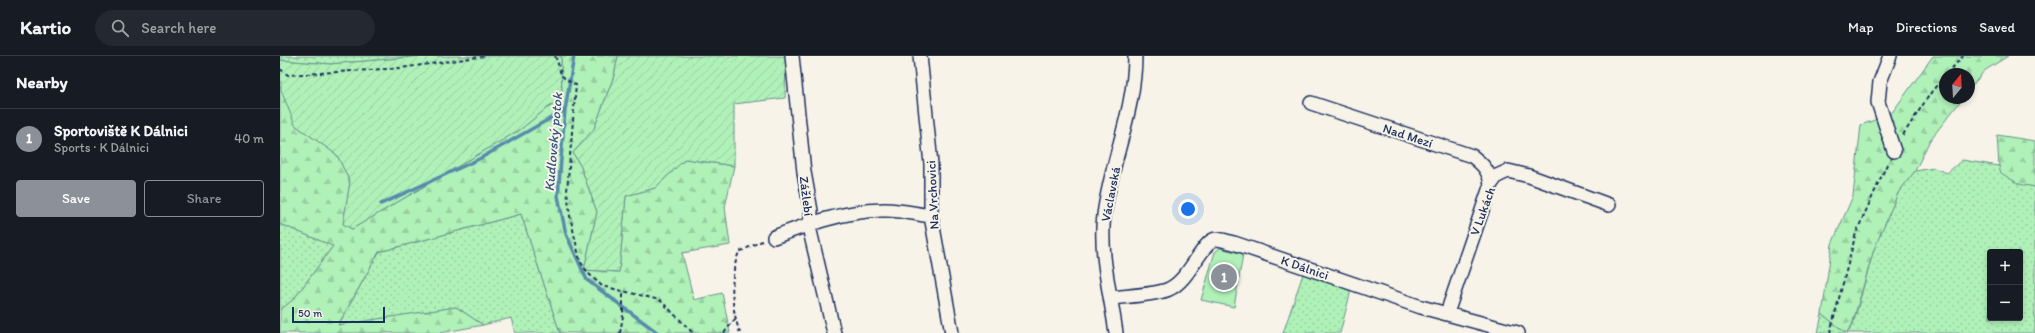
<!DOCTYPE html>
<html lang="en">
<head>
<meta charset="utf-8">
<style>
  body { margin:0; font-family:Itim,sans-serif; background:#242831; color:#f1f3f6 }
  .controls { position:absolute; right:12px; bottom:12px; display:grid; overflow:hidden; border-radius:4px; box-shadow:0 2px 6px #0003 }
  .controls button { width:36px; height:36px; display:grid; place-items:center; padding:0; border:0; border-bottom:1px solid #363941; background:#171b24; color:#f1f3f6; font:20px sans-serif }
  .compass { position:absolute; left:1659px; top:12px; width:36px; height:36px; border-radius:50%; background:#171b24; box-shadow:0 2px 6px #0003; rotate:18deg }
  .scale { position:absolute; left:12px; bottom:10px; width:93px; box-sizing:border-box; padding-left:4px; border:2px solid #1b2f5e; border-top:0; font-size:11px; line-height:14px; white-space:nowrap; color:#1b2f5e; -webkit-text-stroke:3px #f7f3e8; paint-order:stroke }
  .you { position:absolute; left:908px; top:153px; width:14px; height:14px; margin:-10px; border:3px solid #fff; border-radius:50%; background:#1a73e8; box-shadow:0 0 0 6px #1a73e833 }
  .badge { display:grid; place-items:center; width:26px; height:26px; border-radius:50%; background:#8c9099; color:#fff; font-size:13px; font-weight:700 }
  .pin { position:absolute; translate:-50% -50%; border:2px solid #fff; box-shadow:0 1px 4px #0006 }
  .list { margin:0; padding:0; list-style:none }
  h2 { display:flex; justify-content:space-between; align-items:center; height:52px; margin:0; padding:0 16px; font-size:17px }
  h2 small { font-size:13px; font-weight:400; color:#9ea1a6 }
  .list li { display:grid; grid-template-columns:26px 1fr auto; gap:12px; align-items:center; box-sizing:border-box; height:60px; padding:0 16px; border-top:1px solid #363941 }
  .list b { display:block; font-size:15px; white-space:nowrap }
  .list p { margin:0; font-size:13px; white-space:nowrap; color:#9ea1a6 }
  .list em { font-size:13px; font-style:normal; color:#9ea1a6 }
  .actions { display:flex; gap:8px; padding:12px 16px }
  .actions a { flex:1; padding:9px 0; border:1px solid #8c9099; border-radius:4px; text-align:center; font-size:14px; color:#8c9099 }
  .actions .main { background:#8c9099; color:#fff }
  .icon { flex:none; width:22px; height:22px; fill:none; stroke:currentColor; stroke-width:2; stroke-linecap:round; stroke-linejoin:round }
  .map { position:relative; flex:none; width:1755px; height:277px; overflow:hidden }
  header { display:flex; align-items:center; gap:24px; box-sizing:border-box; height:56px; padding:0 20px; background:#171b24; border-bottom:1px solid #363941 }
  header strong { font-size:19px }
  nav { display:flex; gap:22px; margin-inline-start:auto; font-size:14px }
  .search { width:280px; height:36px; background:#242831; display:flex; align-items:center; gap:10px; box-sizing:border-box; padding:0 14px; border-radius:22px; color:#9ea1a6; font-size:15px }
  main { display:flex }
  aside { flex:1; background:#171b24 }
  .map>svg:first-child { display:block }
  .grass { fill:url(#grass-dots); stroke:#66908b; fill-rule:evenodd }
  .forest { fill:url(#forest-firs); stroke:#66908b }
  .garden { fill:url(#garden-furrows); stroke:#66908b }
  .pitch { fill:#b0f1b8; stroke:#66908b }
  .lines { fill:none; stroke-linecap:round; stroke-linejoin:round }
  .stream { stroke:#568cab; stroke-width:3.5 }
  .minor-casing { stroke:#1b2f5e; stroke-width:16 }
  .path { stroke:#1b2f5e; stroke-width:2; stroke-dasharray:4 3; stroke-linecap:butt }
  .minor { stroke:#f7f3e8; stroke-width:13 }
  .labels { text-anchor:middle; stroke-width:4; stroke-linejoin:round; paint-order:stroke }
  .street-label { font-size:13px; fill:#1b2f5e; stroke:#f7f3e8 }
  .water-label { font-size:14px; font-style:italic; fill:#34567e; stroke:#f7f3e8 }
</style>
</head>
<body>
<header>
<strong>Kartio</strong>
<div class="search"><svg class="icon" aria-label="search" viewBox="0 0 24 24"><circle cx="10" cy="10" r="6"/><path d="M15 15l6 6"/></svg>Search here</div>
<nav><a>Map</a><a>Directions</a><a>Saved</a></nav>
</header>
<main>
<aside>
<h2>Nearby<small></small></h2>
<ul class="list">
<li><span class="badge">1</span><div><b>Sportoviště K Dálnici</b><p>Sports · K Dálnici</p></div><em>40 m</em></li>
</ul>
<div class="actions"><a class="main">Save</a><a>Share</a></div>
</aside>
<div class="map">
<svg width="1755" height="277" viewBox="0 0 1755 277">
  <defs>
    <pattern id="grass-dots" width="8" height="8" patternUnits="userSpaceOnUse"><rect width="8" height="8" fill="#b0f1b8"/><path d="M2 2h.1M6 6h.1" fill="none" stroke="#97cfa1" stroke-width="1.8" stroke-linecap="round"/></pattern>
    <pattern id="forest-firs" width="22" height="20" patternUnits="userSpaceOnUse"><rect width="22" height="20" fill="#b0f1b8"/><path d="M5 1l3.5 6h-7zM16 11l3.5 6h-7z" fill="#97cfa1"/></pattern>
    <pattern id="garden-furrows" width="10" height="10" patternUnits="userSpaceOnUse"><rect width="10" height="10" fill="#b0f1b8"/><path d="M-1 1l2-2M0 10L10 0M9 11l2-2" fill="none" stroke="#97cfa1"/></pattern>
  </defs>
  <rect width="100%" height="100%" fill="#f7f3e8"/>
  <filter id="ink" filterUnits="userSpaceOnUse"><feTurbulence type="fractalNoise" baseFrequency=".025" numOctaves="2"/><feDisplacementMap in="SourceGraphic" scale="8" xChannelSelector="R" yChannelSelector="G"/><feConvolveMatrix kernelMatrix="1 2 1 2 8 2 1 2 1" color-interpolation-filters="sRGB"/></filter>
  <g filter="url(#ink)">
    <path class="grass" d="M0,0H144L50,8L0,4Z
      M1682,104L1719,110C1724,124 1741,128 1755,131V277H1567L1573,269L1594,193L1618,137L1635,115L1654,112L1667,117ZM1710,196H1740V262H1710Z
      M241,158L280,277H235L231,262L203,269L176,251L58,270L99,196Z
      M0,168L53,190L14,243L0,254Z
      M1024,215L1069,231L1070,238L1060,277H1003Z
      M1542,258L1566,277H1538Z"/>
    <path class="forest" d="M281,0H338L334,20L314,73L293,97L301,111L317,156L304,214L339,216L346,140L375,132L405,103L454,110L445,151L450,189L402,197L414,244L442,237L450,277H280L241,158L99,196L58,269L176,251L203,269L160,277H0V254L14,243L53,190L0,168V30L15,69L57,99L70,126L63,168L72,173L241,73L267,52L282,44Z
      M1653,0H1728L1704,15L1689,34V18H1665V42H1683L1650,84L1635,115L1618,137L1594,193L1572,269L1566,277L1542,258L1552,188L1573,140L1581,69L1611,58Z
      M1717,79L1755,85V131L1739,128L1721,117L1719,110Z"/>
    <path class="garden" d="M144,0H281L282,44L267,52L241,73L72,173L63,168L70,126L57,99L15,69L1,34L0,4L50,8Z
      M338,0H506L505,42L454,48V110L405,103L375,132L346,140L339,216L304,214L317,156L301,111L293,97L314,73L334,20Z"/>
    <path class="pitch" d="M940,192L963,198L954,251L921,244L935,196Z"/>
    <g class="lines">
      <path class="stream" d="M294,0L285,54L278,140L286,178L307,224L378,277
        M101,148L199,103L285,54"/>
      <g class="minor-casing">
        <path id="minor" d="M512,0L524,116L531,155L530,175L554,277
          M640,0L651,108V160L672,277
          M1610,0L1600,26L1598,46L1614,95
          M1031,47L1192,100C1202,108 1209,114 1211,128
          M494,181C529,168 564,155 602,154C618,153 635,158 651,160
          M831,242C845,240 877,239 889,233C910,224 922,185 936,183C941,183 949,186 954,187L1141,251L1238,277
          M1167,257L1211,128L1217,120L1228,115L1249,120L1329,149
          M836,277C831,239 819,197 824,159C831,105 855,55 855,0"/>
      </g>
      <path class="path" d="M275,0C283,17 275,19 296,29L287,135L290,160L300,205L308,217L322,230L380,244L413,277
        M0,13L8,19L121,12L206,0
        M1667,18L1683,0
        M1623,79L1652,35L1665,20
        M340,277L343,260V235
        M444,277L455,263
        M460,277C451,252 449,221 459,196L482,185
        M1550,277L1576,177L1608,106"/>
      <use href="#minor" class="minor"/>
    </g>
  </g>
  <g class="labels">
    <g class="street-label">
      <text transform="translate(1128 79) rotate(18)" y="5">Nad Mezí</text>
      <text transform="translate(830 138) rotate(-79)" y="5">Václavská</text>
      <text transform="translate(652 139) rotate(-93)" y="5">Na Vrchovici</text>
      <text transform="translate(527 140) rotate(83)" y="5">Zážlebí</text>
      <text transform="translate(1202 155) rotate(-70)" y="5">V Lukách</text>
      <text transform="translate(1025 211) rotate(19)" y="5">K Dálnici</text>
    </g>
    <g class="water-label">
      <text transform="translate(273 86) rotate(-85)" y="5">Kudlovský potok</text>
    </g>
  </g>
</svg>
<div class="controls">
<button>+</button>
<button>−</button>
</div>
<svg class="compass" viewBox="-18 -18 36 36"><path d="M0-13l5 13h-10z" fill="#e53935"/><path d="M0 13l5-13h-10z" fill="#9ea1a6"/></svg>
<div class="scale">50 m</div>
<div class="you"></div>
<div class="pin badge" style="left:944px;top:221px">1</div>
</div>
</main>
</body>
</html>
